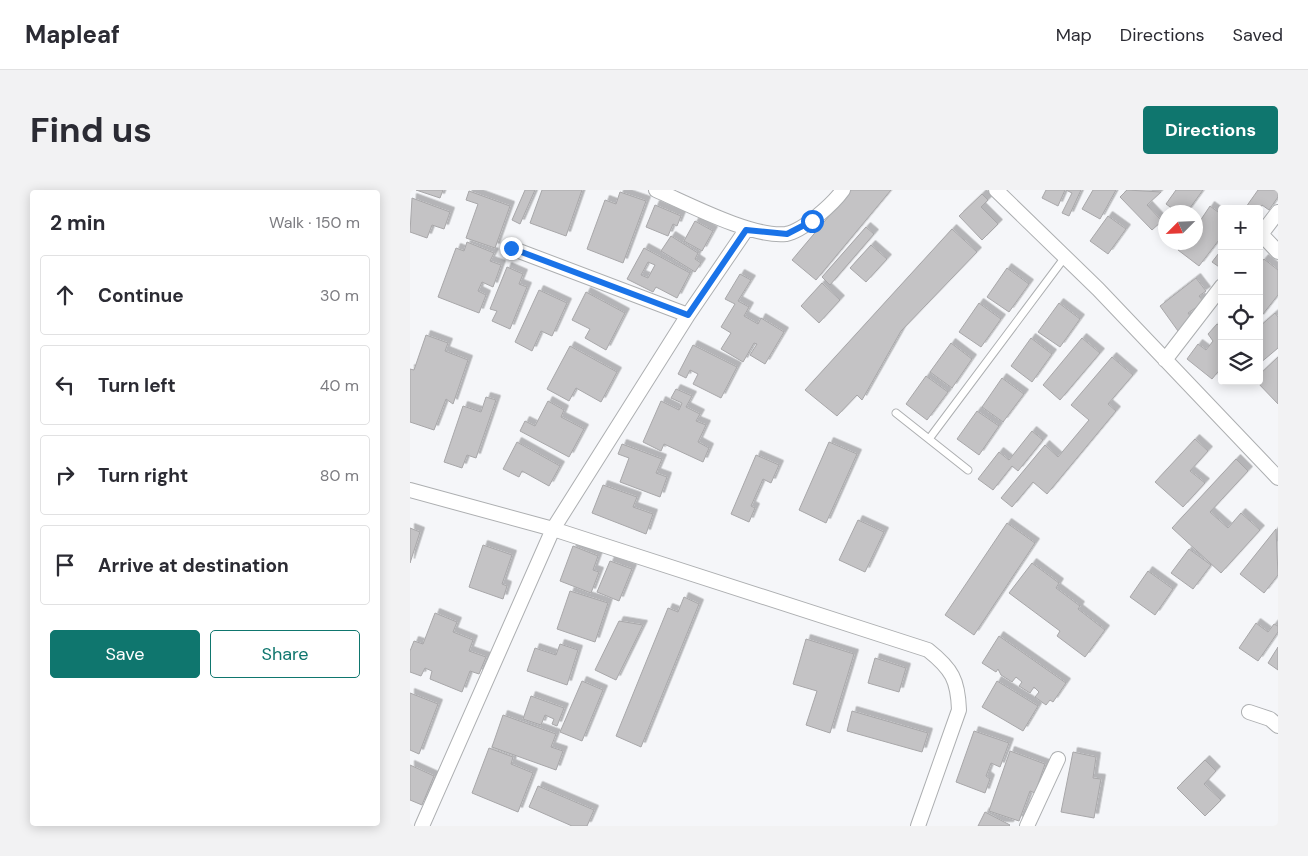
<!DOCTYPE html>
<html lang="en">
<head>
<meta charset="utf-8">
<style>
  body { margin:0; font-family:"DM Sans",sans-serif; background:#f2f2f3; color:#2b2b33 }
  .controls { position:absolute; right:15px; top:15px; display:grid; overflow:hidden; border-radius:5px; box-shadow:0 2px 12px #0003 }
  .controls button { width:45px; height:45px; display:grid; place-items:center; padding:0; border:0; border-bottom:1px solid #e1e1e2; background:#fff; color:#2b2b33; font:25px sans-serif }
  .compass { position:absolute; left:748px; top:15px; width:45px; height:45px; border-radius:50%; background:#fff; box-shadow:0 2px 12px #0003; rotate:246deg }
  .stop { position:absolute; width:15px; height:15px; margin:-11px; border:4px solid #1a73e8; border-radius:50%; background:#fff }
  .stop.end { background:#1a73e8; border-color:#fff; box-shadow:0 1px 5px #0008 }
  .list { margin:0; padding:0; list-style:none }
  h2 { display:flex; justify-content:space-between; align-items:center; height:65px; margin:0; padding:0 20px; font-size:21px }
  h2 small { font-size:16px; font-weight:400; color:#7c7c81 }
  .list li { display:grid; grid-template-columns:32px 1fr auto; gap:15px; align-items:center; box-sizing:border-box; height:80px; margin:0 10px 10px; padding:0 10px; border:1px solid #e1e1e2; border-radius:5px }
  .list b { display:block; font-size:19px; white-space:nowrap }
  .list em { font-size:16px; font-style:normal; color:#7c7c81 }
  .actions { display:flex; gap:10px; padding:15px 20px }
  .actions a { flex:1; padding:11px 0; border:1px solid #0f766e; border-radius:5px; text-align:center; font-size:18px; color:#0f766e }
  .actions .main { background:#0f766e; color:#fff }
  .icon { flex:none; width:28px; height:28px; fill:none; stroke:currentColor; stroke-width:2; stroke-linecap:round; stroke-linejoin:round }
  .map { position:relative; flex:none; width:868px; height:636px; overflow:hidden; border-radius:5px }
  header { display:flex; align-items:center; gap:30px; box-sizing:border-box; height:70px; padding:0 25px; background:#fff; border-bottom:1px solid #e1e1e2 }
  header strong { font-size:24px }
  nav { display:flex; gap:28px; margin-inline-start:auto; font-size:18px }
  .intro { display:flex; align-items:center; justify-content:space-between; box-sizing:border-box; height:120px; padding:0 30px }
  h1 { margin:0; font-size:35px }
  .button { padding:12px 22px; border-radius:5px; background:#0f766e; color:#fff; font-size:18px; font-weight:700 }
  main { display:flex; gap:30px; padding:0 30px }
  aside { flex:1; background:#fff; border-radius:5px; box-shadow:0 2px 12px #0003 }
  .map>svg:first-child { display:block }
  .building { fill:#c4c3c5; stroke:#a8a7a9; fill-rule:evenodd; filter:url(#shadow) }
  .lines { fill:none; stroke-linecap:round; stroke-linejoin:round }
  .lane-casing { stroke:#adafb1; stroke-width:9 }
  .street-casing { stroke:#adafb1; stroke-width:16 }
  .lane { stroke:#fff; stroke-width:7 }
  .street { stroke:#fff; stroke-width:14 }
  .route { stroke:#1a73e8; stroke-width:6 }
</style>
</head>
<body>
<header>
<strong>Mapleaf</strong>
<nav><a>Map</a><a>Directions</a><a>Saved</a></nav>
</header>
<div class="intro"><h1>Find us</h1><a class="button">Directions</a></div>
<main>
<aside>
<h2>2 min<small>Walk · 150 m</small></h2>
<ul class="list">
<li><svg class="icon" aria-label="ahead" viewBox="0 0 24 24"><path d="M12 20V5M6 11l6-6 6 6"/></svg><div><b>Continue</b></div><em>30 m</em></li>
<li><svg class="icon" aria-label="left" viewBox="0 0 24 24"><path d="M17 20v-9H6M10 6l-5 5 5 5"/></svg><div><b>Turn left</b></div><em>40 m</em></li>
<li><svg class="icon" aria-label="right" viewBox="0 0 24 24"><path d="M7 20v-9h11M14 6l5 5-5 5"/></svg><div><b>Turn right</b></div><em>80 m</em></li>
<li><svg class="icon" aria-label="arrive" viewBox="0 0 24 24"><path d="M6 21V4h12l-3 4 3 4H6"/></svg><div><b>Arrive at destination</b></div></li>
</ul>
<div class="actions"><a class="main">Save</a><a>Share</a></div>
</aside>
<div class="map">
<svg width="868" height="636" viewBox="0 0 868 636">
  <defs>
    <filter id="shadow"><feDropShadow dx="4.5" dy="-4.5" stdDeviation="0" flood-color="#0004"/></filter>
  </defs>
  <rect width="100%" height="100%" fill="#f5f6f9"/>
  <path class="building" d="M6,0H33L30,8Z
    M115,0H125L110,34L102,30Z
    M132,0H172L156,46L120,33Z
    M441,0H481L406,90L382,70Z
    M636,0H655L648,16L632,8Z
    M656,0H671L659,26L652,23L662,3Z
    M683,0H706L690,29L672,19Z
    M717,0L751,2L737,15L752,31L742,40L710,7Z
    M766,0H793L777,22H767L756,14Z
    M848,0H868V7L859,20L852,15L849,20L836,17Z
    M59,1L100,16L85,58L56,48L68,14L56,10Z
    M210,2L236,11L213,73L177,59L195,10L206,14Z
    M572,4L578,10L571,17L588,34L572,50L549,26Z
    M2,8L40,22L34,39L22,35L17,48L0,42Z
    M245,15L271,26L267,36L263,34L258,46L236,37Z
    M800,16L812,25V46L789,76L768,60L774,52H786V37Z
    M698,26L716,39L698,64L680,51Z
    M285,31L303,41L292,61L274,51Z
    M456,37L464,44L420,95L412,87Z
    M542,39L567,62L491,141L452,210L447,205L427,226L395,200Z
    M261,46L288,63L285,69L291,73L285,82L251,61Z
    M57,52L84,63L80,71L91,75L83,97L72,92L68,101L76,105L69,123L28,107L46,58L54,61Z
    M461,55L477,69L456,92L440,78Z
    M234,58L280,83L267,108L246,97L243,102L217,89ZM238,72L245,75L238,88L231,85Z
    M812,59V79L802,72Z
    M854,69L868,80V105L849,129V75Z
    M97,77L113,84L109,94L117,97L100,139L82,131L87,121L80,119Z
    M597,78L619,94L599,122L577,107Z
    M330,84L341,90L328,111L339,117L334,126L348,134L351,128L374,142L355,174L340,165L347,154L344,153L333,172L311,159L321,143L311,137L325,114L315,109Z
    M786,88L796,101L789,106L794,112L778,123L783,130L768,141L750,116Z
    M412,93L430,110L409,133L391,116Z
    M129,100L157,113L142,146L131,141L122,161L105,152Z
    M176,102L215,123L196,160L175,148L180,139L162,130Z
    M569,113L591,129L571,157L549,142Z
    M649,113L670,129L650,157L628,142Z
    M865,123L868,127V158L849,174V137Z
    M807,134L812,138V177L802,189L777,169L788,154L796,160L803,151L798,144Z
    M16,145L38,153L35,161L58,170L43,214L36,209L24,240L0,232V179L4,180Z
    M621,148L642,164L622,192L601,176Z
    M672,148L690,163L650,210L633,195Z
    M541,153L562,169L542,198L520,182Z
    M283,155L327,177L311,208L283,194L288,184L280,180L276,188L268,184Z
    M160,156L207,182L191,212L166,198L159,211L137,199Z
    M702,167L723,185L698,214L706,221L637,304L623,292L602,317L591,308L635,255L648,267L679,230L661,215Z
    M868,167V214L846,191H849V185Z
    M516,186L538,202L517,230L496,214Z
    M592,188L614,204L593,232L572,217Z
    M266,199L282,206L276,217L290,224L286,231L296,235L288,252L299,258L293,272L254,254L251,261L233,252L251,211L269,220L272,213L261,208Z
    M76,207L86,210L66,268L57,265L52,278L34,272L53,216L71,222Z
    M138,211L154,220L151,227L174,239L159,267L110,241L115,231L125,236Z
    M567,221L589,236L569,265L547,249Z
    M622,241L633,250L608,281L602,276L583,300L568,289L589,262L599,270Z
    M785,249L798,261L780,281L795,293L773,317L745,292Z
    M107,252L150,276L139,296L112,281L109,287L93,279Z
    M419,252L447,264L416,333L389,320Z
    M212,254L252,269L246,283L257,287L250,307L210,292L219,268L208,264Z
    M346,265L369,275L361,293L353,289L341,316L345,318L339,332L321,324Z
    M826,269L838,281L800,322L818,338L831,323L850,340L811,383L762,338Z
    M193,295L227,307L223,317L243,324L236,344L182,323Z
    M448,330L474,342L455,382L429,370Z
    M597,333L625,353L564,445L535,425Z
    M0,338L10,342L0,373Z
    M866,339L868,385L854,403L830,384Z
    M73,355L102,365L92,394L97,396L93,409L59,397Z
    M163,356L188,366L183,380L189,382L181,403L150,391Z
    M779,359L801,375L783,399L761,383Z
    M200,371L222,379L209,411L187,402Z
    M622,373L649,393L646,398L670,416L668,419L695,440L675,467L647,446L650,441L599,403Z
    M738,381L763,399L745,425L720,407Z
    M160,401L198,413L185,452L147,439Z
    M274,407L289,414L231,557L206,546L258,418L268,422Z
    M25,423L47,432L43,442L63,450L59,461L76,467L69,484L60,481L52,502L20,489L22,481L15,478L11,486L0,482V461L4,451L13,454Z
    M209,431L233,435L206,490L185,480Z
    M846,433L858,442L864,434L868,436V442L848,471L829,458Z
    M589,446L656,493L643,512L640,510L636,515L625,507L629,502L624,497L620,503L609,496L612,492L606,487L602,492L591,485L588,479L586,482L572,473Z
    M396,449L444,464L420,543L396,535L407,501L383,494Z
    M150,454L168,460L157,495L117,481L125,458L146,465Z
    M868,457V480L858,473Z
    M465,468L496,478L489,502L458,493Z
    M172,491L193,500L172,551L150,542Z
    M587,491L628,516L613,541L572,517Z
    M0,503L28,514L9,564L0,560Z
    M121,506L154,518L147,536L142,534L144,529L135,525L131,535L113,529Z
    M442,521L518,543L512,562L437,541Z
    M93,525L146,544L141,557L153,561L146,580L82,557Z
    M564,541L599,553L590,577L581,573L576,586L580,589L575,603L546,592Z
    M79,558L103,567L101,574L123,583L108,622L62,603Z
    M600,561L635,574L625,603L620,601L609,631L579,621Z
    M663,562L686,567L683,588L691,589L684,628L651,622Z
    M795,570L806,581L794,594L811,610L795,626L767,598Z
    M0,575L24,586L12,615L0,610Z
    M128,596L184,620L177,636H162L119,617Z
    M575,622L600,635L599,636H568Z"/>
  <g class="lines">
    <g class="lane-casing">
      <path id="lane" d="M486,223L558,280
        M519,249L655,67"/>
    </g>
    <g class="street-casing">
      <path id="street" d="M246,0C278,14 343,48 376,44C393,41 423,14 433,0
        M586,0L688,99L868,288
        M851,44L868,62
        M849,47L868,22
        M101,58L278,125
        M755,170L812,96
        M0,300L143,339L518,460C542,479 548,490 549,520L508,636
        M839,522L860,529L868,536
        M12,636L143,339L278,125L336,40
        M617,636L648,569"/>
    </g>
    <use href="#lane" class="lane"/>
    <use href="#street" class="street"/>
  </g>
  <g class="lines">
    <path class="route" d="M101,58L278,125L336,40L377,44L402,31"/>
  </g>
</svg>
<div class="controls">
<button>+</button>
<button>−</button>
<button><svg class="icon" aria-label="locate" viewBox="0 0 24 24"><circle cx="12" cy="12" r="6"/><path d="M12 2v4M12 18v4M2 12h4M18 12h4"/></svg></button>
<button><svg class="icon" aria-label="layers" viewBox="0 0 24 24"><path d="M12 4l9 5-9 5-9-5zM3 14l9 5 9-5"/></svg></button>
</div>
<svg class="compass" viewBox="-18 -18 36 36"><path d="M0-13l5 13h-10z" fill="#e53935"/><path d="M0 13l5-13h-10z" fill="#7c7c81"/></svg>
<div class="stop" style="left:402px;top:31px"></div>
<div class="stop end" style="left:101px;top:58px"></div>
</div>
</main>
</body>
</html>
